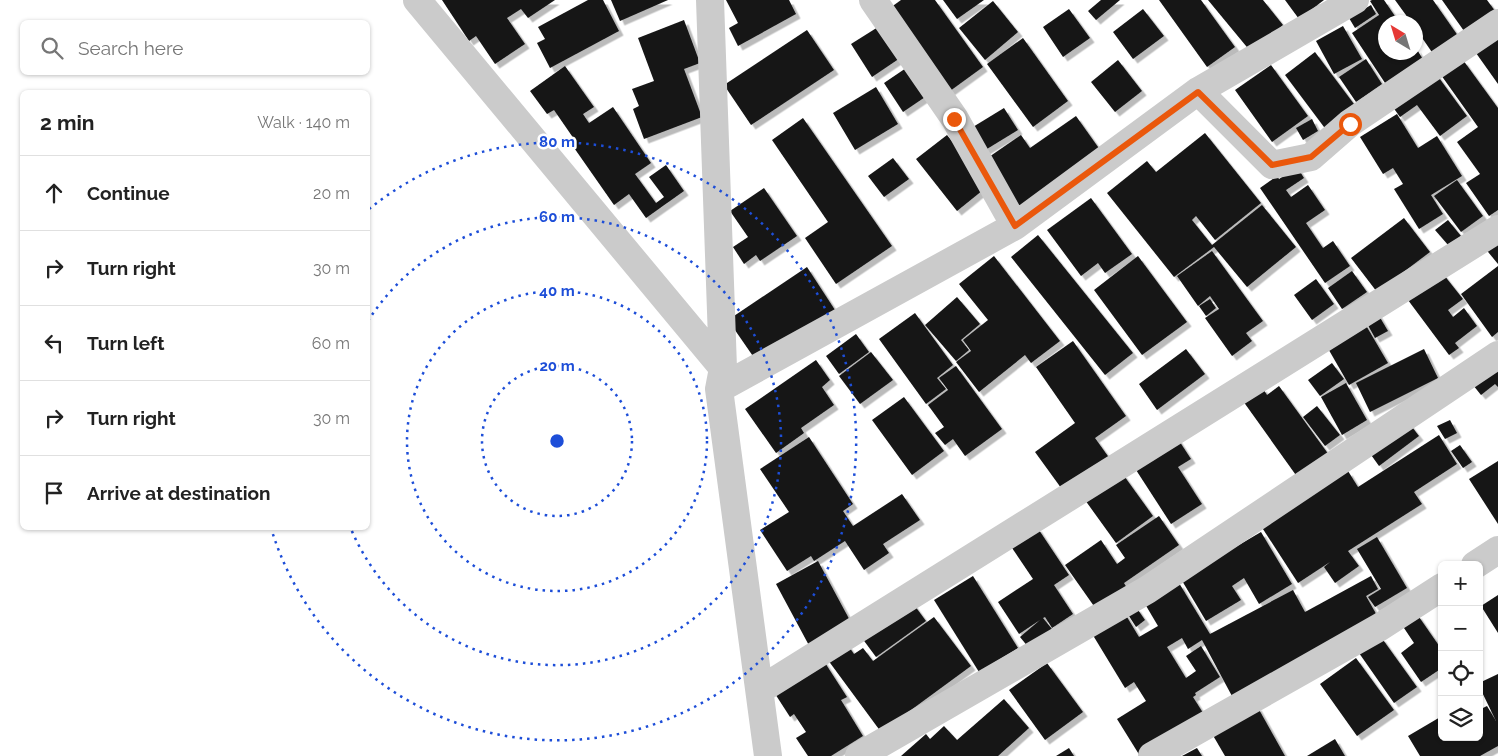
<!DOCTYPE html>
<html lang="en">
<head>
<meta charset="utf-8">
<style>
  body { margin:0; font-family:Raleway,sans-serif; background:#f6f6f6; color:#222 }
  .controls { position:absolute; right:15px; bottom:15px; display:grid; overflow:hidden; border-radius:8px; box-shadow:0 1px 4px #0004 }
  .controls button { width:45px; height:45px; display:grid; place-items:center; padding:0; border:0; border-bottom:1px solid #e0e0e0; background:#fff; color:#222; font:25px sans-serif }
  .compass { position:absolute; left:1378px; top:15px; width:45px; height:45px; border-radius:50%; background:#fff; box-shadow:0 1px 4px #0004; rotate:322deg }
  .stop { position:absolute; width:15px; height:15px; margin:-11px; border:4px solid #ea580c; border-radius:50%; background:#fff }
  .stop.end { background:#ea580c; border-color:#fff; box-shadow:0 1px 5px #0008 }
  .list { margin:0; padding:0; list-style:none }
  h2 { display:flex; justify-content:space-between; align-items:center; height:65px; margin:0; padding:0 20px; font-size:21px }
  h2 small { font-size:16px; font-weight:400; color:#767676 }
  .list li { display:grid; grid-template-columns:32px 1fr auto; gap:15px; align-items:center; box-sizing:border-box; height:75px; padding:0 20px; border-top:1px solid #e0e0e0 }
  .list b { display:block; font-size:19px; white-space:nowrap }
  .list em { font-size:16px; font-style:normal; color:#767676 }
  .icon { flex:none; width:28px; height:28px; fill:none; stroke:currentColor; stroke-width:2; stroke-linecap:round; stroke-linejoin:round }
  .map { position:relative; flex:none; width:1498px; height:756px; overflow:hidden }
  .search { position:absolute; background:#fff; box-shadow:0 1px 4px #0004; left:20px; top:20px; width:350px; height:55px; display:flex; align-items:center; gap:12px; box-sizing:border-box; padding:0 18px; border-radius:8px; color:#767676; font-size:19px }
  .panel { position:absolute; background:#fff; box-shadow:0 1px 4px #0004; left:20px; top:90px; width:350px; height:440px; border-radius:8px }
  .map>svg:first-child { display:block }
  .building { fill:#151515; filter:url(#shadow) }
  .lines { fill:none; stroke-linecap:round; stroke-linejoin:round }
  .minor { stroke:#cbcbcb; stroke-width:28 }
  .route { stroke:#ea580c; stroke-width:6 }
  .ring { fill:none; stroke:#1d4ed8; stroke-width:2.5; stroke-dasharray:2.5 5 }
  .centre { fill:#1d4ed8; stroke:#fff; stroke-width:2.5 }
  .ring-label { font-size:15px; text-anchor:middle; font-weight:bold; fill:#1d4ed8; stroke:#fff; stroke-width:5; stroke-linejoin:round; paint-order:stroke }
</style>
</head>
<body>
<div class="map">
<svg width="1498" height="756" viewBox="0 0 1498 756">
  <defs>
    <filter id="shadow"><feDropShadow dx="4.5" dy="4.5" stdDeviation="0" flood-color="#0004"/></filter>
  </defs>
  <rect width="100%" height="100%" fill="#fff"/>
  <path class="building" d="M442,0H555L528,18L521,9L507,18L525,44L495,64L476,36L469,41Z
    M588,0H603L619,31L550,68L537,43L545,39L538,27Z
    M611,0H668L620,21Z
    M726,0H789L796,14L738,46L729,28L738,23Z
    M901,0H935L983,67L950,91L890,8Z
    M943,0H984L957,19Z
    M1101,0H1120L1096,20L1088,11Z
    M1159,0H1201L1235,47L1207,67Z
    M1208,0H1263L1283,25L1251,52Z
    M1285,0H1324L1299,19Z
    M1372,0H1384L1399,22H1386V52H1416V48L1424,61L1387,86L1352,33L1379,15L1370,1Z
    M1395,0H1433L1463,43L1438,61L1416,29V22H1411Z
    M1442,0H1487L1498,15L1469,38Z
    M993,1L1018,32L985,60L959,28Z
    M1371,5L1376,14L1355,28L1349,18Z
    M1069,9L1090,38L1063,57L1043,27Z
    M1143,9L1164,36L1133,59L1113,32Z
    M684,20L700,63L684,69L702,117L644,139L633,109L639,106L632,89L654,81L638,38Z
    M886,22L906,54L872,77L851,44Z
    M1343,26L1362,59L1334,74L1316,41Z
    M807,30L834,70L751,125L724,85Z
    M1498,37V84L1476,53Z
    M1023,38L1068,101L1033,127L987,64Z
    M1315,52L1360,112L1330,135L1285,75Z
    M1366,59L1382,84L1356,102L1339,77Z
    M1118,60L1142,91L1115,112L1091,82Z
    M1463,60L1498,108V210L1489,216L1466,183L1480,174L1457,142L1478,127L1441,75Z
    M912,64L931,93L903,112L884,83Z
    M1271,65L1308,116L1272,142L1235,90Z
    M565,66L594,107L583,114L589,123L613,107L651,163L635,174L656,203L664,197L649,177L666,165L684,191L646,218L629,194L614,205L570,142L574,139L554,110L547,114L530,91Z
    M1434,71L1467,116L1440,136L1417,105L1400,117L1390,103Z
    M876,87L898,124L855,150L833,113Z
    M1004,108L1018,130L982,152L968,130Z
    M1397,114L1418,148L1437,136L1462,176L1431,195L1443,214L1419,229L1394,189L1403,184L1393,168L1383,174L1360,137Z
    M1076,116L1108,161L1021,209L986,159L1021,135L1030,148Z
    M803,118L892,246L836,284L805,238L828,222L772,140Z
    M1312,119L1318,131L1303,140L1296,128Z
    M1205,133L1261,203L1215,240L1196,216L1192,220L1212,245L1262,205L1296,247L1247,287L1214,247L1174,277L1107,193L1147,161L1156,172Z
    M947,135L988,186L957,211L916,159Z
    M893,158L909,179L884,197L868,176Z
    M1297,167L1304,178L1286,190L1291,197L1308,185L1325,210L1306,223L1323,248L1333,241L1350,266L1325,283L1260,188L1277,176L1279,179Z
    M1457,180L1483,216L1461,232L1434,196Z
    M764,188L797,236L760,261L756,255L744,264L733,247L748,237L730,211Z
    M1091,198L1132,254L1105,273L1098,263L1081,276L1047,230Z
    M1404,218L1430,252L1377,292L1351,258Z
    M1448,220L1461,236L1449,246L1435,230Z
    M1038,235L1133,353L1105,375L1011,257Z
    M1498,235V264L1484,247Z
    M1212,251L1263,321L1246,333L1252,341L1232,356L1205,318L1219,309L1210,296L1198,306L1177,276Z
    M994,256L1060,341L1031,363L1025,355L979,392L956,362L971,351L963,340L988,320L959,284Z
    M1138,256L1187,322L1142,355L1094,290Z
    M1498,266V332L1492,337L1461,294Z
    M807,267L835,310L757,362L728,320Z
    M1440,270L1463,299L1448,310L1453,317L1464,308L1477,326L1455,343L1459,348L1449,355L1405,296Z
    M1352,271L1367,292L1342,309L1328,288Z
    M1316,279L1334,304L1312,320L1294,295Z
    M957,297L980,324L961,340L969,350L956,361L925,325Z
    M1210,299L1216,308L1206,316L1199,306Z
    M1372,304L1388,331L1375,338L1360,311Z
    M915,313L953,365L937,378L946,389L926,404L879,339Z
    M1364,322L1388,363L1349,385L1326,345Z
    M856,334L869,352L839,374L826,356Z
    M1073,341L1126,416L1095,438L1110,459L1064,492L1035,452L1075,423L1036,367Z
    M1186,349L1205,374L1157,410L1139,384Z
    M1424,349L1438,378L1370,412L1356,383Z
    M871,352L893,380L860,404L839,376Z
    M816,360L830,380L822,387L834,405L801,428L804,433L776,453L745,409Z
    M1332,363L1344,379L1320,396L1308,380Z
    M956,366L1002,429L965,456L953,439L945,445L935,433L944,427L928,405L948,390L939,378Z
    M1498,366V387L1495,384L1481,395L1473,385Z
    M1346,383L1367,420L1342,435L1321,397Z
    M1279,386L1329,455L1298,478L1243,401L1262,387L1267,395Z
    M904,397L944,451L912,475L872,420Z
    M1317,406L1340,435L1325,446L1303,417Z
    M1450,420L1457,433L1445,439L1437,426Z
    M1409,423L1419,436L1379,466L1369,452Z
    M1439,435L1457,464L1414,492L1422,504L1348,551L1359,566L1335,583L1324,567L1330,562L1298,583L1261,526L1348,471L1358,487Z
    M1176,436L1191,459L1178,467L1202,504L1171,524L1127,456Z
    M809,437L853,504L843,511L853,526L902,494L920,520L883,544L889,553L864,570L845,541L814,561L811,556L787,571L760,530L789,512L760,469Z
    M1460,445L1472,462L1463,468L1451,451Z
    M1498,461V524L1469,479Z
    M1122,473L1153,516L1116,543L1085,500Z
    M1159,516L1179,545L1124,583L1127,588L1096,609L1065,565L1101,540L1117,564L1125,558L1116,545Z
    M1037,527L1069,575L1054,585L1073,614L1052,628L1045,617L1043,618L1052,629L1029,648L1020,637L1040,620L1019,634L998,602L1033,579L1010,545Z
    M1261,532L1292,584L1259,604L1244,578L1232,586L1241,600L1206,621L1181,579Z
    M1377,537L1407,588L1375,607L1368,597L1381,589L1357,549Z
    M818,561L854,628L812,651L776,584Z
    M973,576L1018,648L979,672L934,600Z
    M1371,576L1378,589L1366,596L1379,619L1233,698L1202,640L1188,649L1182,638L1167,647L1186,678L1196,671L1186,656L1201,646L1220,677L1195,693L1196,695L1193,697L1205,716L1140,756L1117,719L1146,701L1134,682L1125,688L1091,632L1124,612L1139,637L1158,626L1145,604L1179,583L1210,634L1293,590L1305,612Z
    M1498,595V633L1481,606Z
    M909,598L926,621L876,657L859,634Z
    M1136,607L1145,620L1136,627L1127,613Z
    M1417,614L1442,650V668L1421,682L1401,653L1414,643L1402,625Z
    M934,617L971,666L881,732L825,656L845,641L854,654L863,648L873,661Z
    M1381,637L1417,687L1394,703L1359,653Z
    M820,655L847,697L841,700L863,736L831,756H808L796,738L806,732L794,714L790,717L770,686Z
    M1356,658L1394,710L1357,736L1320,684Z
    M1047,663L1083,712L1045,740L1009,690Z
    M1498,674V746L1480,756H1420L1408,736L1442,716V737H1479V710L1487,706L1496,721L1479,686V683Z
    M1004,699L1029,728L998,756H901L926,734L930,739L944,726L957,740Z
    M1257,706L1285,756H1225L1211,732Z
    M1335,739L1345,756H1307Z
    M1069,748L1074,756H1056Z
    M1197,748L1202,756H1182Z"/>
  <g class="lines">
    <path class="minor" d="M417,0L723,368L719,389L768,756
      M710,0L723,368
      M873,0L955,119L1015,226
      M1198,91L1272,165L1311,157L1350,123L1498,23
      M719,389L1015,226L1198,91L1355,0
      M1475,565L1498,550
      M760,690L1498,229
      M859,756L1147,590L1498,355
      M1152,756L1380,627L1442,587"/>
  </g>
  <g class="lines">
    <path class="route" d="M954,119L1015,226L1198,92L1272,165L1311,157L1350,124"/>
  </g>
  <g class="ring">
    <circle cx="557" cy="441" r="75"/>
    <circle cx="557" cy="441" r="150"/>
    <path d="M368 321A224 224 0 1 1 351 529"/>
    <path d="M369 209A299 299 0 1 1 271 528"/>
  </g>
  <circle cx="557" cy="441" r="8" class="centre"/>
  <g class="ring-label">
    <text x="557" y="147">80 m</text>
    <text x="557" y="222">60 m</text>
    <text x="557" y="296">40 m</text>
    <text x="557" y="371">20 m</text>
  </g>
</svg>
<div class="controls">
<button>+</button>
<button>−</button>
<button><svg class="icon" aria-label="locate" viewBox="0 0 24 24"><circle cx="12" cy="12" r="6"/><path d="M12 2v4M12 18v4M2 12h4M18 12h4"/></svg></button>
<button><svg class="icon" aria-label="layers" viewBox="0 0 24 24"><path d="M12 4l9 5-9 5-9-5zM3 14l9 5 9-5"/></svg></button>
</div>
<svg class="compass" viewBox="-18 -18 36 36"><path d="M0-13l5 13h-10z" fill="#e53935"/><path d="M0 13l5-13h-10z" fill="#767676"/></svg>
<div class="stop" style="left:1350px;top:124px"></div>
<div class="stop end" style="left:954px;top:119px"></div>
<div class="search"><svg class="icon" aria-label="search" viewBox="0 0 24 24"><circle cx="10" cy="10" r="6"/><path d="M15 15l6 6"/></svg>Search here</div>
<section class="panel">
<h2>2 min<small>Walk · 140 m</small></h2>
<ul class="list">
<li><svg class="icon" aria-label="ahead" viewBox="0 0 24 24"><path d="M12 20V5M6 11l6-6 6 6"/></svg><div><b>Continue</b></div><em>20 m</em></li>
<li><svg class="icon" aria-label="right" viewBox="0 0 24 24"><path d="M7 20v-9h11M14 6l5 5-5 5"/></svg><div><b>Turn right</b></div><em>30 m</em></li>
<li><svg class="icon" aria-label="left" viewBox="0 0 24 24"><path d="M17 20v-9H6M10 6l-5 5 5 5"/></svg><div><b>Turn left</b></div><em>60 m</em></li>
<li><svg class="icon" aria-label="right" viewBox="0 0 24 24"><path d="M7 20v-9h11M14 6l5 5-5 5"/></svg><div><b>Turn right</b></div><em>30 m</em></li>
<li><svg class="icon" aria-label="arrive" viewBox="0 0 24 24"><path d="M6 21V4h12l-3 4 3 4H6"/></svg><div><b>Arrive at destination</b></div></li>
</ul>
</section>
</div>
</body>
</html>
